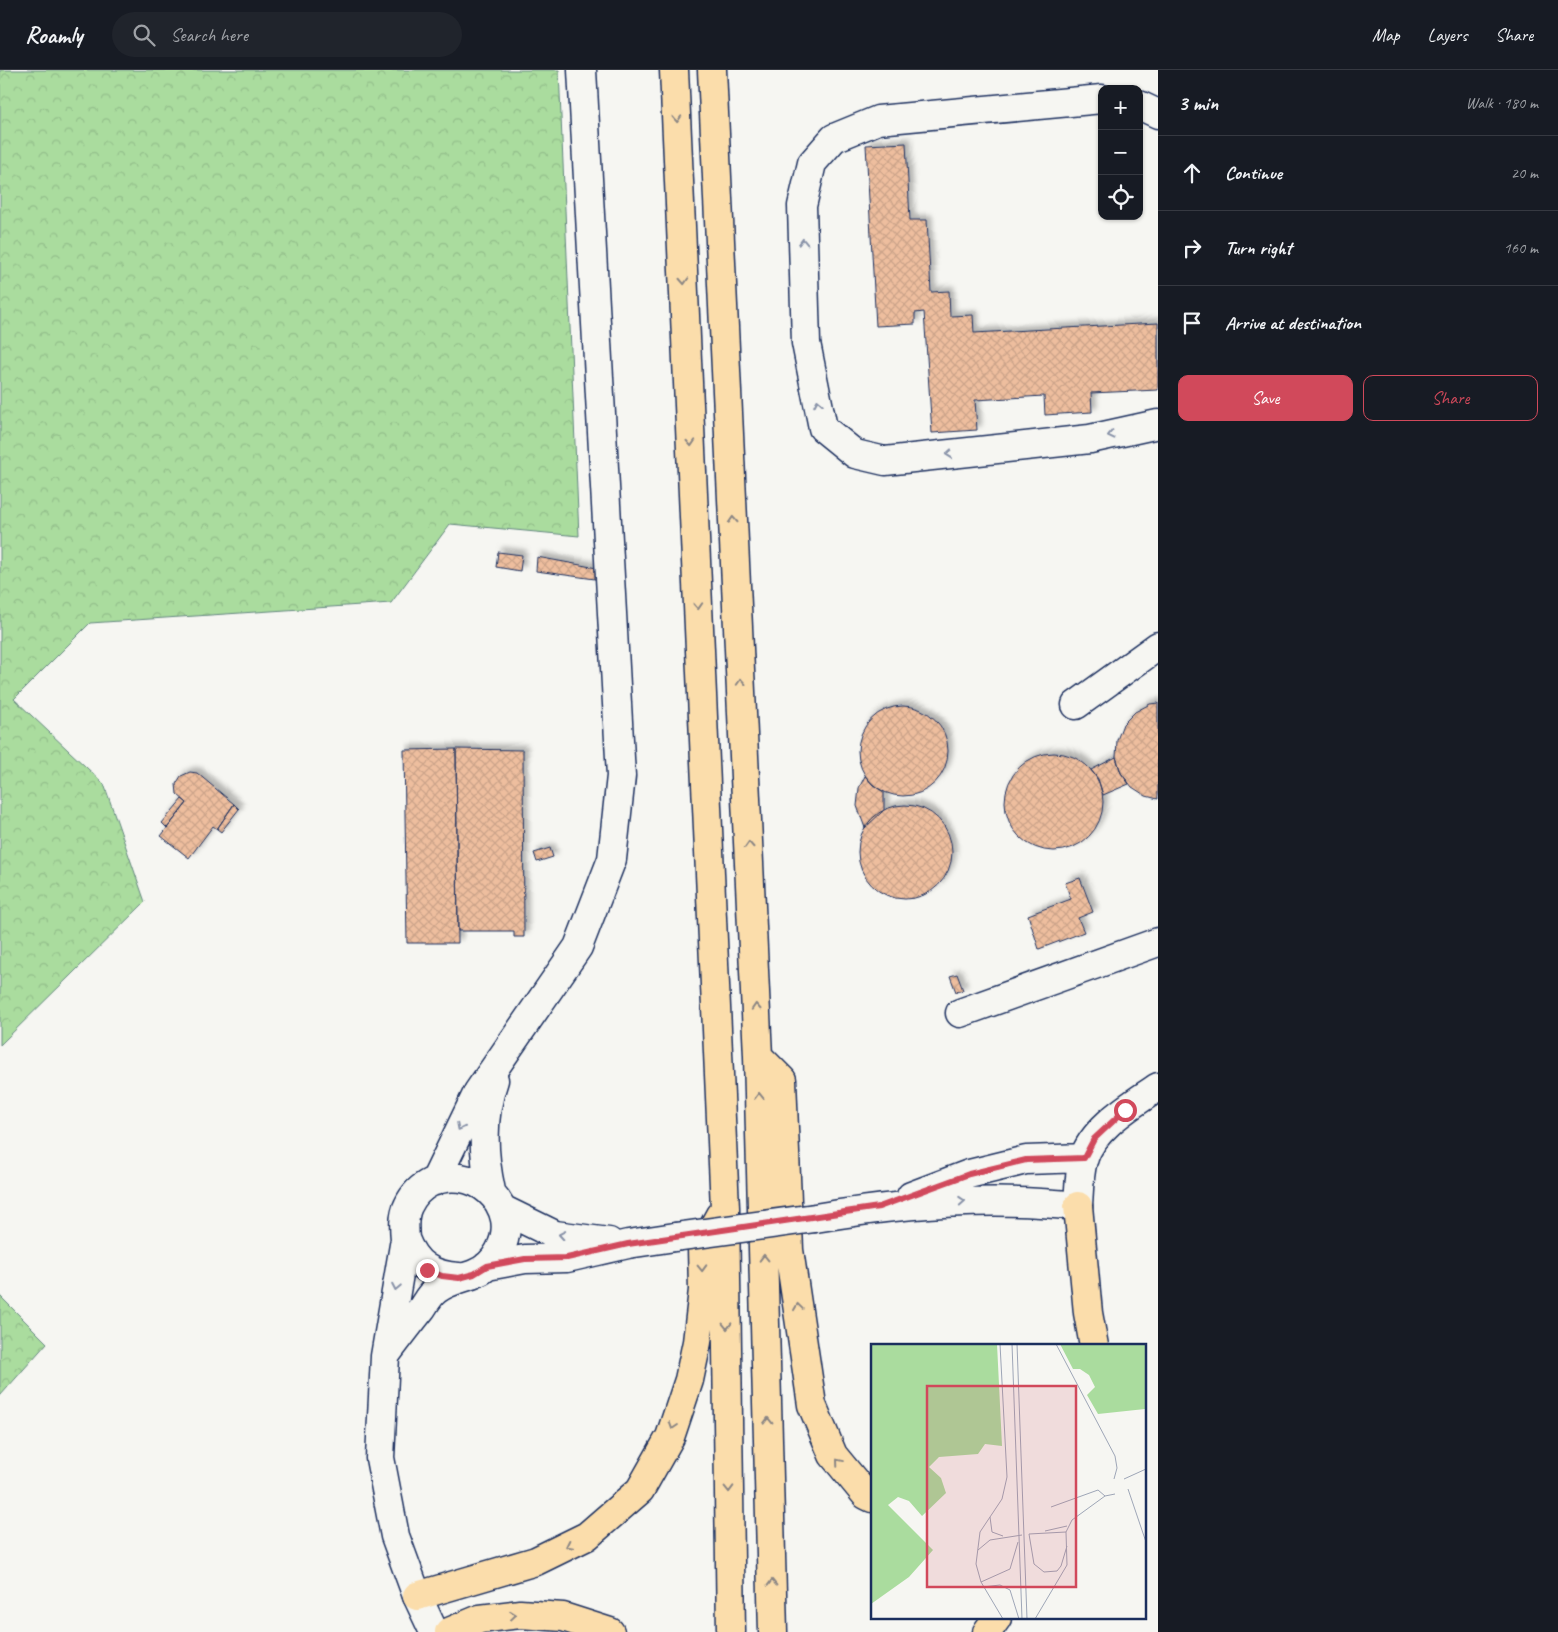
<!DOCTYPE html>
<html lang="en">
<head>
<meta charset="utf-8">
<style>
  body { margin:0; font-family:Caveat,sans-serif; background:#20242c; color:#f1f3f6 }
  .controls { position:absolute; right:15px; top:15px; display:grid; overflow:hidden; border-radius:10px; box-shadow:0 1px 4px #0004 }
  .controls button { width:45px; height:45px; display:grid; place-items:center; padding:0; border:0; border-bottom:1px solid #363941; background:#171b24; color:#f1f3f6; font:25px sans-serif }
  .stop { position:absolute; width:15px; height:15px; margin:-11px; border:4px solid #d1495b; border-radius:50%; background:#fff }
  .stop.end { background:#d1495b; border-color:#fff; box-shadow:0 1px 5px #0008 }
  .list { margin:0; padding:0; list-style:none }
  h2 { display:flex; justify-content:space-between; align-items:center; height:65px; margin:0; padding:0 20px; font-size:21px }
  h2 small { font-size:16px; font-weight:400; color:#9ea1a6 }
  .list li { display:grid; grid-template-columns:32px 1fr auto; gap:15px; align-items:center; box-sizing:border-box; height:75px; padding:0 20px; border-top:1px solid #363941 }
  .list b { display:block; font-size:19px; white-space:nowrap }
  .list em { font-size:16px; font-style:normal; color:#9ea1a6 }
  .actions { display:flex; gap:10px; padding:15px 20px }
  .actions a { flex:1; padding:11px 0; border:1px solid #d1495b; border-radius:10px; text-align:center; font-size:18px; color:#d1495b }
  .actions .main { background:#d1495b; color:#fff }
  .icon { flex:none; width:28px; height:28px; fill:none; stroke:currentColor; stroke-width:2; stroke-linecap:round; stroke-linejoin:round }
  .map { position:relative; flex:none; width:1158px; height:1562px; overflow:hidden }
  header { display:flex; align-items:center; gap:30px; box-sizing:border-box; height:70px; padding:0 25px; background:#171b24; border-bottom:1px solid #363941 }
  header strong { font-size:24px }
  nav { display:flex; gap:28px; margin-inline-start:auto; font-size:18px }
  .search { width:350px; height:45px; background:#20242c; display:flex; align-items:center; gap:12px; box-sizing:border-box; padding:0 18px; border-radius:28px; color:#9ea1a6; font-size:19px }
  main { display:flex }
  aside { flex:1; background:#171b24 }
  .map>svg:first-child { display:block }
  .forest { fill:url(#forest-crowns); stroke:#62867e }
  .building { fill:url(#building-cross-hatch); stroke:#1b2f5e; filter:url(#shadow) }
  .lines { fill:none; stroke-linecap:round; stroke-linejoin:round }
  .minor-casing { stroke:#1b2f5e; stroke-width:31 }
  .highway-casing { stroke:#1b2f5e; stroke-width:31 }
  .minor { stroke:#f6f6f2; stroke-width:28 }
  .highway { stroke:#fbddab; stroke-width:28 }
  .minor-bridge-casing { stroke:#1b2f5e; stroke-width:31; stroke-linecap:butt }
  .minor-bridge { stroke:#f6f6f2; stroke-width:28 }
  .oneway { stroke:#8b8684 }
  .oneway2 { stroke:#8892a8 }
  .route { stroke:#d1495b; stroke-width:6 }
  .inset-road { fill:none; stroke:#9ea6b7; stroke-width:1 }
  .view { fill:#d1495b; fill-opacity:0.15; stroke:#d1495b; stroke-width:2.5 }
  .inset-edge { fill:none; stroke:#1b2f5e; stroke-width:2.5 }
</style>
</head>
<body>
<header>
<strong>Roamly</strong>
<div class="search"><svg class="icon" aria-label="search" viewBox="0 0 24 24"><circle cx="10" cy="10" r="6"/><path d="M15 15l6 6"/></svg>Search here</div>
<nav><a>Map</a><a>Layers</a><a>Share</a></nav>
</header>
<main>
<div class="map">
<svg width="1158" height="1562" viewBox="0 0 1158 1562">
  <defs>
    <pattern id="forest-crowns" width="20" height="18" patternUnits="userSpaceOnUse" patternTransform="scale(1.25)"><rect width="20" height="18" fill="#aadc9e"/><path d="M2 6a3 3 0 1 1 6 0M12 15a3 3 0 1 1 6 0" fill="none" stroke="#92bd8a"/></pattern>
    <pattern id="building-cross-hatch" width="8" height="8" patternUnits="userSpaceOnUse" patternTransform="scale(1.25)"><rect width="8" height="8" fill="#eebe9e"/><path d="M0 0l8 8M0 8l8-8" fill="none" stroke="#cca48a"/></pattern>
    <filter id="shadow"><feDropShadow dx="4.5" dy="-4.5" stdDeviation="2.5" flood-color="#0004"/></filter>
  </defs>
  <rect width="100%" height="100%" fill="#f6f6f2"/>
  <filter id="ink" filterUnits="userSpaceOnUse"><feTurbulence type="fractalNoise" baseFrequency=".02" numOctaves="2"/><feDisplacementMap in="SourceGraphic" scale="10" xChannelSelector="R" yChannelSelector="G"/><feConvolveMatrix kernelMatrix="1 2 1 2 8 2 1 2 1" color-interpolation-filters="sRGB"/></filter>
  <g filter="url(#ink)">
    <path class="forest" d="M0,0H559L579,466L450,454L391,533L90,553L14,629L104,714L145,832L0,975Z
      M0,1226L47,1273L0,1326Z"/>
    <path class="building" d="M906,73L910,150H927L931,222L949,221L950,246L973,245L974,263L1158,253V320L1091,323L1092,342L1045,345L1044,326L975,330L977,360L932,363L924,242L915,243V254L876,256L866,75Z
      M498,482L522,485L520,501L496,497Z
      M537,487L597,498L595,509L536,501Z
      M1158,633V729L1146,726L1132,717L1121,703L1116,687L1117,670L1123,654L1135,642L1150,634Z
      M858 681a45 45 0 1 1 90 0a45 45 0 1 1-90 0Z
      M456,679L523,680L524,867H514V861H458Z
      M456,679L458,873H407L404,680Z
      M1005 732a49 49 0 1 1 98 0a49 49 0 1 1-98 0Z
      M1116,687L1121,703L1129,714L1103,725L1098,709L1091,700Z
      M190,702L197,703L234,734L217,759L213,756L189,788L161,766L187,733L177,724L176,714L181,706Z
      M865,706L873,715L884,722V740L865,758L857,736L859,718Z
      M182,729L187,733L167,758L162,753Z
      M234,734L239,739L221,762L217,759Z
      M858 782a47 47 0 1 1 94 0a47 47 0 1 1-94 0Z
      M550,778L553,787L537,792L534,783Z
      M1080,808L1093,842L1078,848L1084,862L1039,879L1028,845L1071,829L1065,813Z
      M957,904L963,920L956,922L950,906Z"/>
    <g class="lines">
      <g class="minor-casing">
        <path id="minor" d="M1102,29L878,50L834,68L812,93L802,136L806,273L823,358L855,384L885,391L1090,369L1158,354
          M1139,35L1158,44
          M1076,635L1158,576
          M960,943L1158,872
          M435,1111L478,1022L578,877L612,789L621,706L582,0
          M491,1121C483,1085 481,1046 494,1010
          M911,1126L969,1104L1026,1090L1084,1088
          M502,1139L555,1165L609,1172
          M815,1148C903,1133 990,1126 1078,1136C1079,1120 1079,1105 1083,1090C1093,1057 1132,1035 1158,1017
          M405,1169C415,1195 432,1206 459,1207
          M487,1196L525,1189L567,1188L628,1174L675,1167
          M385,1286C397,1270 409,1254 422,1238C426,1232 430,1224 436,1220C447,1211 461,1209 474,1204C495,1196 509,1171 505,1149C495,1102 429,1091 408,1136C403,1146 404,1158 405,1169L385,1286L380,1388L395,1466L417,1526L434,1562"/>
      </g>
      <g class="highway-casing">
        <path id="highway" d="M674,0L725,1138L731,1562
          M712,0L758,986L773,1562
          M758,986L782,1010L789,1180L812,1335L833,1385L866,1425L872,1428
          M1078,1136L1088,1243L1094,1276
          M417,1526L536,1491L587,1466L640,1420L670,1367L689,1310L697,1272L703,1220L702,1178L720,1145
          M449,1562L480,1549L520,1544L563,1547L610,1562
          M987,1562L997,1548"/>
      </g>
      <use href="#minor" class="minor"/>
      <use href="#highway" class="highway"/>
      <g class="minor-bridge-casing">
        <path id="minor-bridge" d="M675,1167L815,1148"/>
      </g>
      <use href="#minor-bridge" class="minor-bridge"/>
    </g>
    <defs><path id="oneway-chevron" d="M-2-3.5L2.5 0L-2 3.5" fill="none" stroke-width="1.6" stroke-linecap="round" stroke-linejoin="round" transform="scale(1.25)"/></defs>
    <g class="oneway">
      <use href="#oneway-chevron" transform="translate(677 49) rotate(87)"/>
      <use href="#oneway-chevron" transform="translate(684 211) rotate(87)"/>
      <use href="#oneway-chevron" transform="translate(691 373) rotate(87)"/>
      <use href="#oneway-chevron" transform="translate(733 450) rotate(-93)"/>
      <use href="#oneway-chevron" transform="translate(698 536) rotate(87)"/>
      <use href="#oneway-chevron" transform="translate(741 612) rotate(-93)"/>
      <use href="#oneway-chevron" transform="translate(749 775) rotate(-93)"/>
      <use href="#oneway-chevron" transform="translate(756 937) rotate(-93)"/>
      <use href="#oneway-chevron" transform="translate(759 1026) rotate(-91)"/>
      <use href="#oneway-chevron" transform="translate(764 1188) rotate(-91)"/>
      <use href="#oneway-chevron" transform="translate(702 1198) rotate(88)"/>
      <use href="#oneway-chevron" transform="translate(798 1237) rotate(-98)"/>
      <use href="#oneway-chevron" transform="translate(727 1256) rotate(89)"/>
      <use href="#oneway-chevron" transform="translate(768 1351) rotate(-91)"/>
      <use href="#oneway-chevron" transform="translate(673 1356) rotate(108)"/>
      <use href="#oneway-chevron" transform="translate(839 1392) rotate(-130)"/>
      <use href="#oneway-chevron" transform="translate(729 1419) rotate(89)"/>
      <use href="#oneway-chevron" transform="translate(569 1475) rotate(154)"/>
      <use href="#oneway-chevron" transform="translate(772 1513) rotate(-91)"/>
      <use href="#oneway-chevron" transform="translate(513 1545) rotate(-6)"/>
    </g>
    <g class="oneway2">
      <use href="#oneway-chevron" transform="translate(803 172) rotate(-92)"/>
      <use href="#oneway-chevron" transform="translate(818 333) rotate(-101)"/>
      <use href="#oneway-chevron" transform="translate(1111 365) rotate(167)"/>
      <use href="#oneway-chevron" transform="translate(949 384) rotate(174)"/>
      <use href="#oneway-chevron" transform="translate(460 1057) rotate(117)"/>
      <use href="#oneway-chevron" transform="translate(962 1131) rotate(-4)"/>
      <use href="#oneway-chevron" transform="translate(562 1165) rotate(-170)"/>
      <use href="#oneway-chevron" transform="translate(396 1217) rotate(101)"/>
    </g>
  </g>
  <g class="lines" filter="url(#ink)">
    <path class="route" d="M427,1200L442,1206L459,1208L474,1204L487,1196L525,1189L567,1188L628,1174L879,1137L969,1104L1026,1090L1084,1088L1094,1069L1125,1040"/>
  </g>
  <g transform="translate(871 1274)">
    <rect width="275" height="275" fill="#f6f6f2"/>
    <path d="M0,0H126L131,102L114,100L107,110L68,113L58,123L70,134L75,149L51,172L38,157L27,153L17,161L62,206L38,233L0,260ZM189,0H275L274,65L227,70L216,51L224,43L218,31L209,25H202Z" fill="#aadc9e"/>
    <path class="inset-road" d="M129,0L136,133L131,155L109,188L105,220L110,238L132,275M141,0L151,275M146,0L156,275M185,0L244,112L246,124L243,135M253,135L275,125M257,145L275,198M180,163L227,146L234,152M119,173L121,188L132,192M174,187L196,182M158,190L195,188L201,176L234,152L244,150M158,190L163,220L173,228L186,227L190,222L196,202M107,206L119,196L151,191M110,238L139,225L147,198M112,243L129,241L139,246L148,275M164,275L196,221L195,188"/>
    <path class="view" d="M56,42H205V243H56Z"/>
    <rect width="275" height="275" class="inset-edge"/>
  </g>
</svg>
<div class="controls">
<button>+</button>
<button>−</button>
<button><svg class="icon" aria-label="locate" viewBox="0 0 24 24"><circle cx="12" cy="12" r="6"/><path d="M12 2v4M12 18v4M2 12h4M18 12h4"/></svg></button>
</div>
<div class="stop" style="left:1125px;top:1040px"></div>
<div class="stop end" style="left:427px;top:1200px"></div>
</div>
<aside>
<h2>3 min<small>Walk · 180 m</small></h2>
<ul class="list">
<li><svg class="icon" aria-label="ahead" viewBox="0 0 24 24"><path d="M12 20V5M6 11l6-6 6 6"/></svg><div><b>Continue</b></div><em>20 m</em></li>
<li><svg class="icon" aria-label="right" viewBox="0 0 24 24"><path d="M7 20v-9h11M14 6l5 5-5 5"/></svg><div><b>Turn right</b></div><em>160 m</em></li>
<li><svg class="icon" aria-label="arrive" viewBox="0 0 24 24"><path d="M6 21V4h12l-3 4 3 4H6"/></svg><div><b>Arrive at destination</b></div></li>
</ul>
<div class="actions"><a class="main">Save</a><a>Share</a></div>
</aside>
</main>
</body>
</html>
